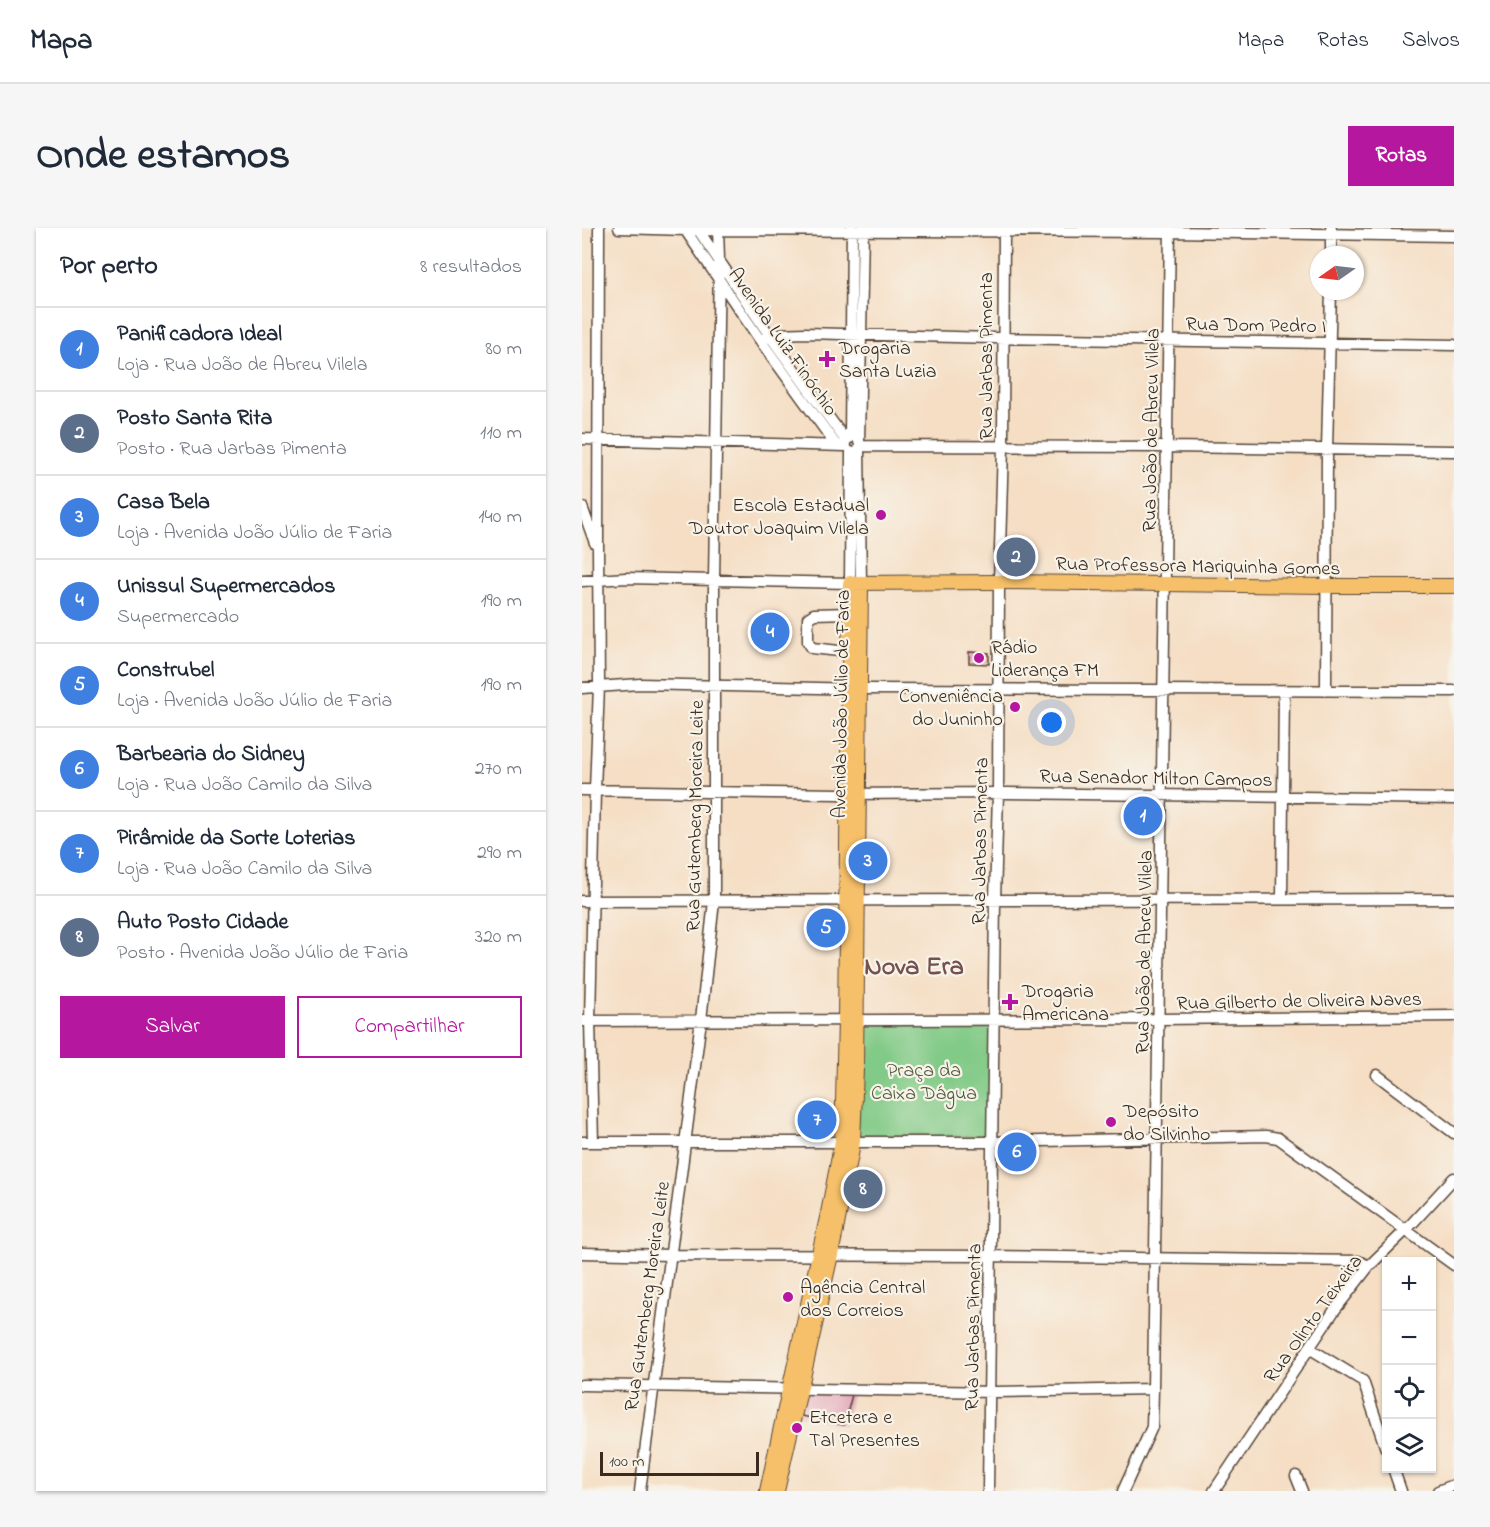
<!DOCTYPE html>
<html lang="pt">
<head>
<meta charset="utf-8">
<style>
  body { margin:0; font-family:"Indie Flower",sans-serif; background:#f6f6f7; color:#1f2937 }
  .controls { position:absolute; right:18px; bottom:18px; display:grid; overflow:hidden; border-radius:0px; box-shadow:0 2px 4px #0004 }
  .controls button { width:54px; height:54px; display:grid; place-items:center; padding:0; border:0; border-bottom:2px solid #e0e1e3; background:#fff; color:#1f2937; font:30px sans-serif }
  .compass { position:absolute; left:728px; top:18px; width:54px; height:54px; border-radius:50%; background:#fff; box-shadow:0 2px 4px #0004; rotate:256deg }
  .scale { position:absolute; left:18px; bottom:15px; width:159px; box-sizing:border-box; padding-left:6px; border:3px solid #3b2a1e; border-top:0; font-size:16px; line-height:21px; white-space:nowrap; color:#3b2a1e; -webkit-text-stroke:4px #f7f3e8; paint-order:stroke }
  .you { position:absolute; left:470px; top:495px; width:21px; height:21px; margin:-15px; border:4px solid #fff; border-radius:50%; background:#1a73e8; box-shadow:0 0 0 9px #1a73e833 }
  .badge { display:grid; place-items:center; width:39px; height:39px; border-radius:50%; background:#b5179e; color:#fff; font-size:20px; font-weight:700 }
  .pin { position:absolute; translate:-50% -50%; border:3px solid #fff; box-shadow:0 2px 6px #0006 }
  .list { margin:0; padding:0; list-style:none }
  h2 { display:flex; justify-content:space-between; align-items:center; height:78px; margin:0; padding:0 24px; font-size:26px }
  h2 small { font-size:20px; font-weight:400; color:#747a83 }
  .list li { display:grid; grid-template-columns:39px 1fr auto; gap:18px; align-items:center; box-sizing:border-box; height:84px; padding:0 24px; border-top:2px solid #e0e1e3 }
  .list b { display:block; font-size:22px; white-space:nowrap }
  .list p { margin:0; font-size:20px; white-space:nowrap; color:#747a83 }
  .list em { font-size:20px; font-style:normal; color:#747a83 }
  .actions { display:flex; gap:12px; padding:18px 24px }
  .actions a { flex:1; padding:14px 0; border:2px solid #b5179e; border-radius:0px; text-align:center; font-size:21px; color:#b5179e }
  .actions .main { background:#b5179e; color:#fff }
  .icon { flex:none; width:33px; height:33px; fill:none; stroke:currentColor; stroke-width:2; stroke-linecap:round; stroke-linejoin:round }
  .map { position:relative; flex:none; width:872px; height:1263px; overflow:hidden; border-radius:0px }
  header { display:flex; align-items:center; gap:36px; box-sizing:border-box; height:84px; padding:0 30px; background:#fff; border-bottom:2px solid #e0e1e3 }
  header strong { font-size:28px }
  nav { display:flex; gap:33px; margin-inline-start:auto; font-size:21px }
  .intro { display:flex; align-items:center; justify-content:space-between; box-sizing:border-box; height:144px; padding:0 36px }
  h1 { margin:0; font-size:42px }
  .button { padding:15px 27px; border-radius:0px; background:#b5179e; color:#fff; font-size:21px; font-weight:700 }
  main { display:flex; gap:36px; padding:0 36px }
  aside { flex:1; background:#fff; border-radius:0px; box-shadow:0 2px 4px #0004 }
  .map>svg:first-child { display:block }
  .green { fill:#82ca87; stroke:#5e7a52; stroke-width:1.5 }
  .building { fill:#de97af }
  .lines { fill:none; stroke-linecap:round; stroke-linejoin:round }
  .minor-casing { stroke:#574537; stroke-width:13 }
  .major-casing { stroke:#574537; stroke-width:16 }
  .minor { stroke:#fff; stroke-width:10 }
  .major { stroke:#f6c06b; stroke-width:14 }
  .poi-dot { fill:#b5179e; stroke:#f7f3e8; stroke-width:2 }
  .labels { text-anchor:middle; stroke-width:4.5; stroke-linejoin:round; paint-order:stroke }
  .street-label { font-size:20px; fill:#3b2a1e; stroke:#f7f3e8 }
  .poi-label { font-size:20px; fill:#3b2a1e; stroke:#f7f3e8; text-anchor:start }
  .park-label { font-size:20px; fill:#505a3e; stroke:#f7f3e8 }
  .district-label { font-size:26px; font-weight:bold; fill:#745051; stroke:#f7f3e8 }
</style>
</head>
<body>
<header>
<strong>Mapa</strong>
<nav><a>Mapa</a><a>Rotas</a><a>Salvos</a></nav>
</header>
<div class="intro"><h1>Onde estamos</h1><a class="button">Rotas</a></div>
<main>
<aside>
<h2>Por perto<small>8 resultados</small></h2>
<ul class="list">
<li><span class="badge" style="background:#3f7fe0">1</span><div><b>Panificadora Ideal</b><p>Loja · Rua João de Abreu Vilela</p></div><em>80 m</em></li>
<li><span class="badge" style="background:#5c6f8a">2</span><div><b>Posto Santa Rita</b><p>Posto · Rua Jarbas Pimenta</p></div><em>110 m</em></li>
<li><span class="badge" style="background:#3f7fe0">3</span><div><b>Casa Bela</b><p>Loja · Avenida João Júlio de Faria</p></div><em>140 m</em></li>
<li><span class="badge" style="background:#3f7fe0">4</span><div><b>Unissul Supermercados</b><p>Supermercado</p></div><em>190 m</em></li>
<li><span class="badge" style="background:#3f7fe0">5</span><div><b>Construbel</b><p>Loja · Avenida João Júlio de Faria</p></div><em>190 m</em></li>
<li><span class="badge" style="background:#3f7fe0">6</span><div><b>Barbearia do Sidney</b><p>Loja · Rua João Camilo da Silva</p></div><em>270 m</em></li>
<li><span class="badge" style="background:#3f7fe0">7</span><div><b>Pirâmide da Sorte Loterias</b><p>Loja · Rua João Camilo da Silva</p></div><em>290 m</em></li>
<li><span class="badge" style="background:#5c6f8a">8</span><div><b>Auto Posto Cidade</b><p>Posto · Avenida João Júlio de Faria</p></div><em>320 m</em></li>
</ul>
<div class="actions"><a class="main">Salvar</a><a>Compartilhar</a></div>
</aside>
<div class="map">
<svg width="872" height="1263" viewBox="0 0 872 1263">
  <rect width="100%" height="100%" fill="#f7f3e8"/>
  <filter id="ink" filterUnits="userSpaceOnUse"><feTurbulence type="fractalNoise" baseFrequency=".0167" numOctaves="2"/><feDisplacementMap in="SourceGraphic" scale="12" xChannelSelector="R" yChannelSelector="G"/><feConvolveMatrix kernelMatrix="1 2 1 2 8 2 1 2 1" color-interpolation-filters="sRGB"/></filter>
  <filter id="wash" filterUnits="userSpaceOnUse"><feTurbulence type="fractalNoise" baseFrequency=".008" numOctaves="4" result="noise"/><feDisplacementMap in="SourceGraphic" scale="24" xChannelSelector="R" yChannelSelector="G"/><feGaussianBlur stdDeviation="1.35" result="paint"/><feColorMatrix in="noise" values="0 0 0 0 0 0 0 0 0 0 0 0 0 0 0 0 0 1.4 0 .05"/><feComposite in="paint" operator="in"/></filter>
  <g filter="url(#wash)">
    <rect width="100%" height="100%" fill="#f5dec4"/>
    <path class="green" d="M277,795L411,797L407,909H274Z"/>
    <g id="blocks">
      <path class="building" d="M387,424L407,425V436L387,435Z
        M221,1162L271,1163L262,1197L215,1187Z"/>
    </g>
  </g>
  <g filter="url(#ink)">
    <use href="#blocks" fill-opacity="0" stroke="#574537" stroke-width="1.5"/>
    <g class="lines">
      <g class="minor-casing">
        <path id="minor" d="M37,0L104,2L588,4L872,8
          M102,0L178,112L254,217
          M115,0L188,108L264,213
          M749,27V0
          M178,112L195,106L223,105L410,110L872,117
          M268,210L270,0
          M0,211L263,218
          M277,214L281,0
          M278,218L586,219L872,223
          M277,221L279,355
          M0,279L13,315
          M0,353L44,350L268,355L269,224
          M266,424L230,420L226,414V390L232,386L267,385
          M0,460L58,456L278,461L872,463
          M744,462L745,221L749,63
          M0,562L256,566L425,565L872,571
          M700,671L702,463
          M0,673L872,671
          M0,793L578,791L872,788
          M795,847L872,905
          M0,914H410L684,908L696,910L872,1037
          M11,914L8,793L13,562L17,458L16,321L17,0
          M0,1025L88,1027L409,1028L776,1033L787,1038
          M727,1120L781,1153L804,1221
          M0,1157L414,1164L571,1161
          M811,1240L819,1263
          M714,1248L720,1263
          M58,1263L119,792L132,673V352L137,32L136,0
          M406,1263L413,672L416,565L417,354L421,219L422,0
          M541,1263L570,1199L571,1161L588,0
          M632,1263L752,1083L787,1038L824,1002L872,950
          M856,1263L872,1257"/>
      </g>
      <g class="major-casing">
        <path id="major" d="M185,1263L246,985L260,913L263,792L268,355L417,354L745,358H872
          M195,1263L249,1027L269,927L271,913L274,841L279,355"/>
      </g>
      <use href="#minor" class="minor"/>
      <use href="#major" class="major"/>
    </g>
  </g>
  <g class="poi-dot">
    <path d="M242 122h6v6h6v6h-6v6h-6v-6h-6v-6h6z"/>
    <circle cx="299" cy="287" r="6"/>
    <circle cx="397" cy="430" r="6"/>
    <circle cx="433" cy="479" r="6"/>
    <path d="M425 765h6v6h6v6h-6v6h-6v-6h-6v-6h6z"/>
    <circle cx="529" cy="894" r="6"/>
    <circle cx="206" cy="1069" r="6"/>
    <circle cx="215" cy="1200" r="6"/>
  </g>
  <g class="labels">
    <g class="street-label">
      <text transform="translate(674 96) rotate(1)" y="7">Rua Dom Pedro I</text>
      <text transform="translate(202 113) rotate(55)" y="7">Avenida Luiz Finóchio</text>
      <text transform="translate(403 128) rotate(-90)" y="7">Rua Jarbas Pimenta</text>
      <text transform="translate(568 202) rotate(-89)" y="7">Rua João de Abreu Vilela</text>
      <text transform="translate(616 337) rotate(1)" y="7">Rua Professora Mariquinha Gomes</text>
      <text transform="translate(258 476) rotate(-89)" y="7">Avenida João Júlio de Faria</text>
      <text transform="translate(574 549) rotate(1)" y="7">Rua Senador Milton Campos</text>
      <text transform="translate(112 588) rotate(-89)" y="7">Rua Gutemberg Moreira Leite</text>
      <text transform="translate(397 613) rotate(-89)" y="7">Rua Jarbas Pimenta</text>
      <text transform="translate(561 724) rotate(-89)" y="7">Rua João de Abreu Vilela</text>
      <text transform="translate(717 772) rotate(-1)" y="7">Rua Gilberto de Oliveira Naves</text>
      <text transform="translate(64 1068) rotate(-82)" y="7">Rua Gutemberg Moreira Leite</text>
      <text transform="translate(730 1090) rotate(-54)" y="7">Rua Olinto Teixeira</text>
      <text transform="translate(390 1099) rotate(-89)" y="7">Rua Jarbas Pimenta</text>
    </g>
    <g class="poi-label">
      <text x="257" y="126">Drogaria<tspan x="257" dy="23">Santa Luzia</tspan></text>
      <text x="287" y="283" text-anchor="end">Escola Estadual<tspan x="287" dy="23">Doutor Joaquim Vilela</tspan></text>
      <text x="409" y="425">Rádio<tspan x="409" dy="23">Liderança FM</tspan></text>
      <text x="421" y="474" text-anchor="end">Conveniência<tspan x="421" dy="23">do Juninho</tspan></text>
      <text x="440" y="769">Drogaria<tspan x="440" dy="23">Americana</tspan></text>
      <text x="541" y="889">Depósito<tspan x="541" dy="23">do Silvinho</tspan></text>
      <text x="218" y="1065">Agência Central<tspan x="218" dy="23">dos Correios</tspan></text>
      <text x="227" y="1195">Etcetera e<tspan x="227" dy="23">Tal Presentes</tspan></text>
    </g>
    <g class="park-label">
      <text x="342" y="848">Praça da<tspan x="342" dy="23">Caixa Dágua</tspan></text>
    </g>
    <g class="district-label">
      <text x="332" y="746">Nova Era</text>
    </g>
  </g>
</svg>
<div class="controls">
<button>+</button>
<button>−</button>
<button><svg class="icon" aria-label="locate" viewBox="0 0 24 24"><circle cx="12" cy="12" r="6"/><path d="M12 2v4M12 18v4M2 12h4M18 12h4"/></svg></button>
<button><svg class="icon" aria-label="layers" viewBox="0 0 24 24"><path d="M12 4l9 5-9 5-9-5zM3 14l9 5 9-5"/></svg></button>
</div>
<svg class="compass" viewBox="-18 -18 36 36"><path d="M0-13l5 13h-10z" fill="#e53935"/><path d="M0 13l5-13h-10z" fill="#747a83"/></svg>
<div class="scale">100 m</div>
<div class="you"></div>
<div class="pin badge" style="left:561px;top:588px;background:#3f7fe0">1</div>
<div class="pin badge" style="left:434px;top:329px;background:#5c6f8a">2</div>
<div class="pin badge" style="left:286px;top:633px;background:#3f7fe0">3</div>
<div class="pin badge" style="left:188px;top:404px;background:#3f7fe0">4</div>
<div class="pin badge" style="left:244px;top:700px;background:#3f7fe0">5</div>
<div class="pin badge" style="left:435px;top:924px;background:#3f7fe0">6</div>
<div class="pin badge" style="left:235px;top:892px;background:#3f7fe0">7</div>
<div class="pin badge" style="left:281px;top:961px;background:#5c6f8a">8</div>
</div>
</main>
</body>
</html>
